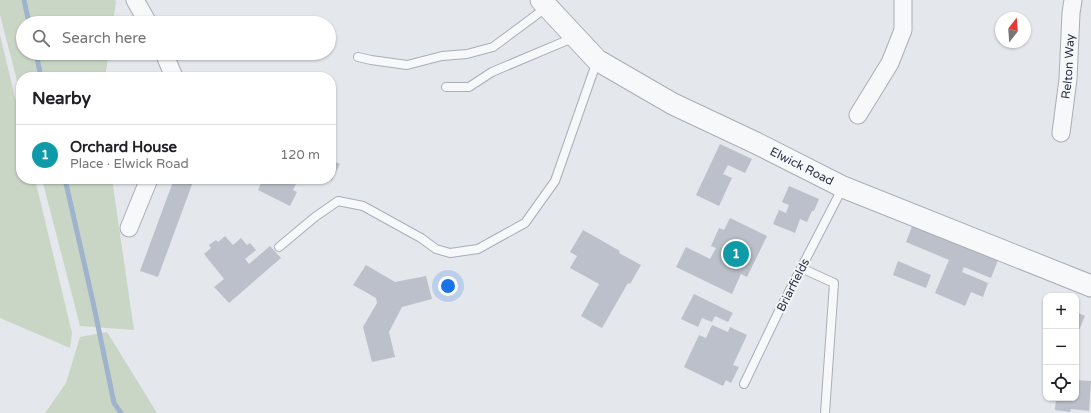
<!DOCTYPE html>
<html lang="en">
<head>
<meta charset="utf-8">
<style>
  body { margin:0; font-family:"Varela Round",sans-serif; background:#f2f2f2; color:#202124 }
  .controls { position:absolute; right:12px; bottom:12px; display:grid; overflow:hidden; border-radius:8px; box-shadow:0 1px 3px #0004 }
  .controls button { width:36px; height:36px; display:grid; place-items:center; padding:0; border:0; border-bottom:1px solid #e0e0e0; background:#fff; color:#202124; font:20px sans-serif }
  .compass { position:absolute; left:995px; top:12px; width:36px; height:36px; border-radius:50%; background:#fff; box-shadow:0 1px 3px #0004; rotate:17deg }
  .you { position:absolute; left:448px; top:286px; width:14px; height:14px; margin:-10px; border:3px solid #fff; border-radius:50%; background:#1a73e8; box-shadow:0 0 0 6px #1a73e833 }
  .badge { display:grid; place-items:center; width:26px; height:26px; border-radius:50%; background:#0f766e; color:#fff; font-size:13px; font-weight:700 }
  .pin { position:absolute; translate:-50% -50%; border:2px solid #fff; box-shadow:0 1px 4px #0006 }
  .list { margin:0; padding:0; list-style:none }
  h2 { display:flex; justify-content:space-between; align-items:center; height:52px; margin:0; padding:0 16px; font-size:17px }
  h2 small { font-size:13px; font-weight:400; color:#757577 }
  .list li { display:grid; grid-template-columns:26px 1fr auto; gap:12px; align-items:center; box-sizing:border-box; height:60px; padding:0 16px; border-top:1px solid #e0e0e0 }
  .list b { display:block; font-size:15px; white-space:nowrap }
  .list p { margin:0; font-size:13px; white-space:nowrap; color:#757577 }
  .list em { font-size:13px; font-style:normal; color:#757577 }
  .icon { flex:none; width:22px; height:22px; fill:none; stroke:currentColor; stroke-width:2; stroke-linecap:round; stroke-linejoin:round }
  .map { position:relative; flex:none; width:1091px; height:413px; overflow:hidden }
  .search { position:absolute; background:#fff; box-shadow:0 1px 3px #0004; left:16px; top:16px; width:320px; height:44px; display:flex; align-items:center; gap:10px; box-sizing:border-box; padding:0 14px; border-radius:22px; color:#757577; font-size:15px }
  .panel { position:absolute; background:#fff; box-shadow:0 1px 3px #0004; left:16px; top:72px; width:320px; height:112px; border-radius:16px }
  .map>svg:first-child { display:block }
  .green { fill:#c9d6c5 }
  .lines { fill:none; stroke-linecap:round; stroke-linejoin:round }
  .stream { stroke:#9fb4cc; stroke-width:5 }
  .building { fill:#bbc0ca }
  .service-casing { stroke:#a9aeb7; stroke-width:10 }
  .minor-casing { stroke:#a9aeb7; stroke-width:19 }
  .tertiary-casing { stroke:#a9aeb7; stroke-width:23 }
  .service { stroke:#f7f8fa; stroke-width:8 }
  .minor { stroke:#f7f8fa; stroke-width:17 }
  .tertiary { stroke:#f7f8fa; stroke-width:21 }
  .labels { text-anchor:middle; stroke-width:4; stroke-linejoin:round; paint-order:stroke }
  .street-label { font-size:12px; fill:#2b3445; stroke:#f4f6f9 }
</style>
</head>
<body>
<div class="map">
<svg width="1091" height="413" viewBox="0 0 1091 413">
  <rect width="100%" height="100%" fill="#e4e7ec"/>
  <path class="green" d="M0,0H114L116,1L113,23H23V53H109L105,77H21V96L0,15Z
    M0,35L21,122V179H35L72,333L70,348L0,318Z
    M42,179H112L134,330L80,326Z
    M107,332L157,413H45L66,383L80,337Z"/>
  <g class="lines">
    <path class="stream" d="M24,0L29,23
      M36,53L41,77
      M65,179L93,302L114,403L121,413"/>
  </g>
  <path class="building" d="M720,144L752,159L745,173L728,165L723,174L732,178L719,206L696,195Z
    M331,160L340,164L331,182Z
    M174,179H194L158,277L140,271Z
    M263,179H304L302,182L298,180L293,190L297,192L290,206L258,190Z
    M789,186L819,199L814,211H812L807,222L800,219L795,233L773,224L779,210L786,213L789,205L782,202Z
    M730,218L767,236L747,277L741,274L732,294L676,267L686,247L710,259L716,248L711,246L719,228L724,230Z
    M913,224L998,260L991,278L964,267L962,272L988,283L983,297L971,292L965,306L935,293L949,260L906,242Z
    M583,230L620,251L619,253L641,265L630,284L628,283L602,328L581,316L599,284L570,268L577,256L570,252Z
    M225,236L233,245L241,238L247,245L250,243L256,250L245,259L249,264L270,246L281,258L229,303L214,287L224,279L204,254L211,248L209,245L216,240L218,242Z
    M898,261L931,275L926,288L893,275Z
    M366,265L395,282L426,276L432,299L402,307L389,332L395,357L372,362L363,327L377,303L376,298L353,285Z
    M694,294L733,313L728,322L715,316L712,322L702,318L698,327L681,319Z
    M1076,312L1085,316L1076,337Z
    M712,325L728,332L730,327L747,335L733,365L739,367L731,383L726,380L723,386L684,367L699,335L706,338Z
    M1076,380L1091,381L1089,411L1071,409L1070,412L1055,410L1056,398H1076Z"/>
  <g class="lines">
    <g class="service-casing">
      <path id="service" d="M358,57L371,60L407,65L442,56L467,54L493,47L547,7
        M446,87H469L492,72L575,37
        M279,247L315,217L338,201L363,206L421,238L436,249L450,253L478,249L525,223L555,181L597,61
        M801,268L834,283L825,413
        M744,384L778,313L843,187"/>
    </g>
    <g class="minor-casing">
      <g id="minor">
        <path d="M135,0L148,23"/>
        <path d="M164,53L174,77"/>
        <path d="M858,115L890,63L903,30V0"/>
        <path id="s1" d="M1061,133L1068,79L1071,13L1073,0"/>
        <path d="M129,228L149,179"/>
      </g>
    </g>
    <g class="tertiary-casing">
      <g id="tertiary">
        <path id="s2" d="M541,0L597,60L673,104L756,143L843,187L1091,286"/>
      </g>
    </g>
    <use href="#service" class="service"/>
    <use href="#minor" class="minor"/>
    <use href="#tertiary" class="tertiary"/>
  </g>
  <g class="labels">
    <g class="street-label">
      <text dy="4" stroke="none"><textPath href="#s1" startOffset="67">Relton Way</textPath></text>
      <text dy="4" stroke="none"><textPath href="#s2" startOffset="313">Elwick Road</textPath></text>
      <text transform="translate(793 285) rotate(-63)" y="4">Briarfields</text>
    </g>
  </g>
</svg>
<div class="controls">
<button>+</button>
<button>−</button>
<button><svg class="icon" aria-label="locate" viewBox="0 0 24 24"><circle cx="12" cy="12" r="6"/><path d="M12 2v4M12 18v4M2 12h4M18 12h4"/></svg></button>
</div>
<svg class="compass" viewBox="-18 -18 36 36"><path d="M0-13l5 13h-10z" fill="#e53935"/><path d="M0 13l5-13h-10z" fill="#757577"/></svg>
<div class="you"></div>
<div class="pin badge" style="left:736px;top:254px;background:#0f9aa8">1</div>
<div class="search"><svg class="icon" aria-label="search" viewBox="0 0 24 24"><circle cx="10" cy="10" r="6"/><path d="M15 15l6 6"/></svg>Search here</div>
<section class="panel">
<h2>Nearby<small></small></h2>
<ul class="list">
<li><span class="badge" style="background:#0f9aa8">1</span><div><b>Orchard House</b><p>Place · Elwick Road</p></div><em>120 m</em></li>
</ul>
</section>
</div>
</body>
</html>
